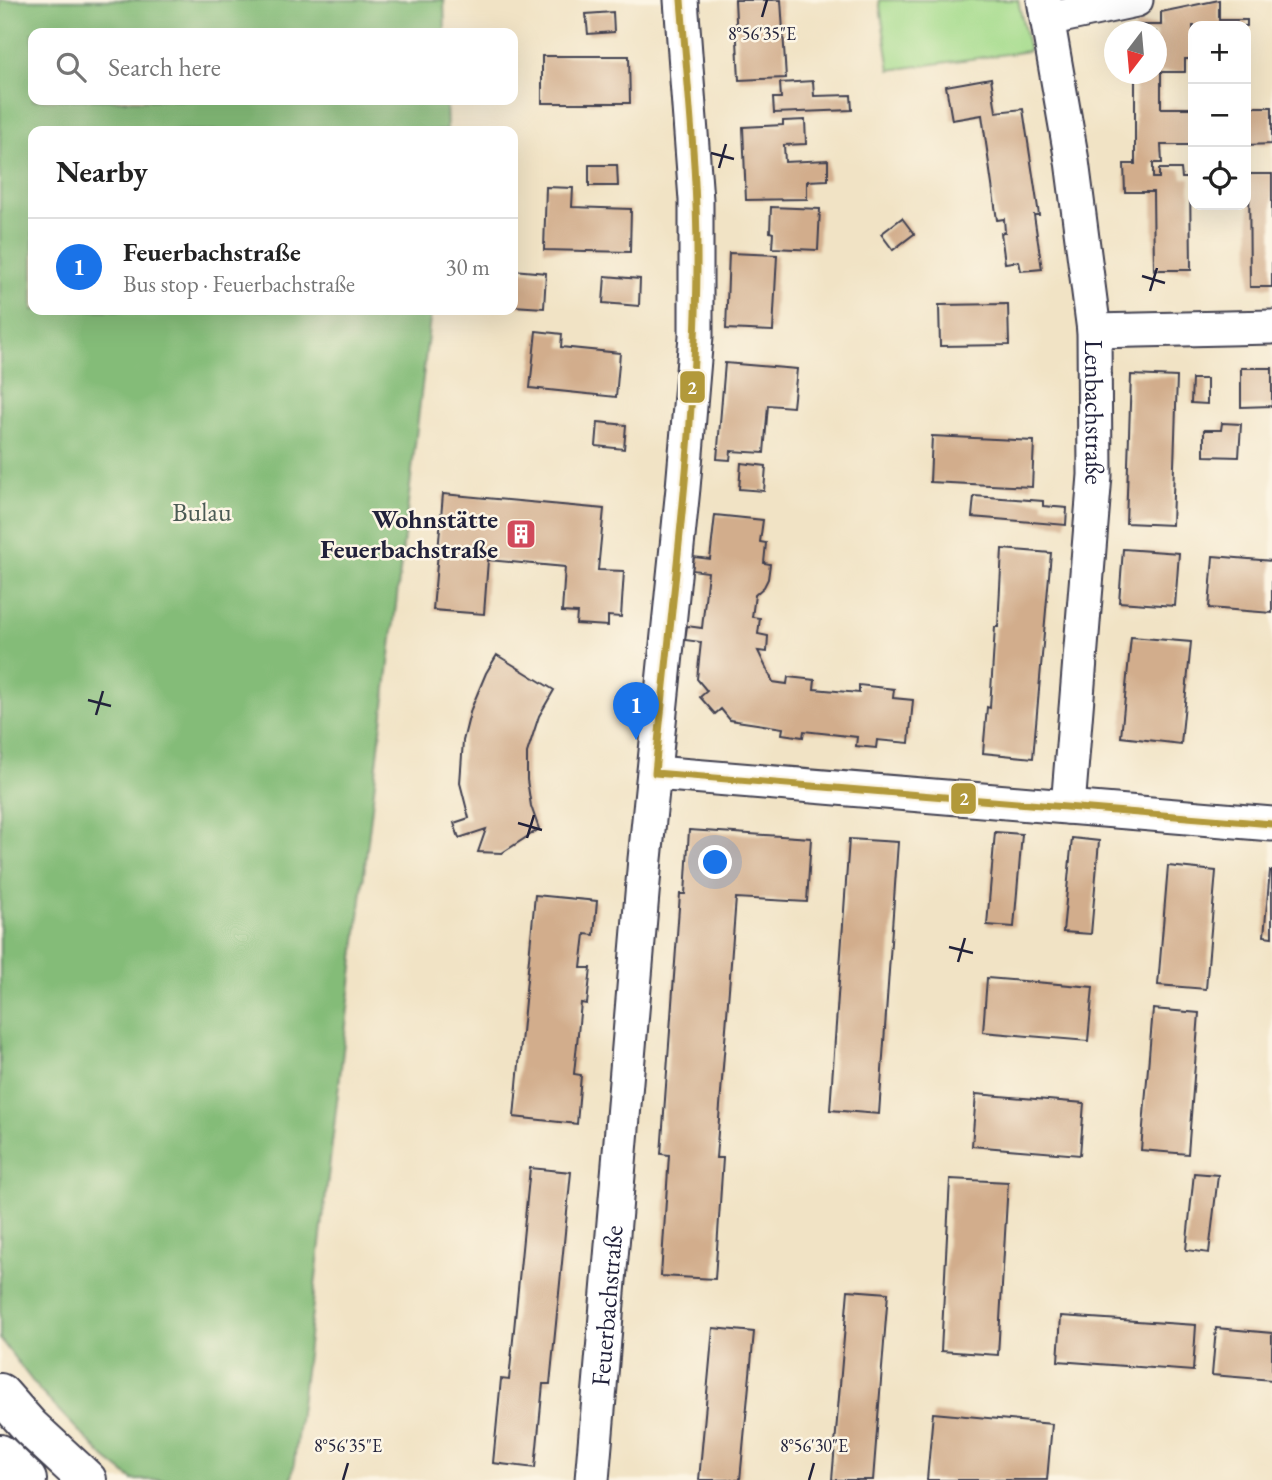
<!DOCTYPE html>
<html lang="en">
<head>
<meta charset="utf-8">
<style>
  body { margin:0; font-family:"EB Garamond",serif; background:#f2f2f2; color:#222 }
  .controls { position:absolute; right:21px; top:21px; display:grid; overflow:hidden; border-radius:14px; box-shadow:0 7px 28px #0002 }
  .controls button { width:63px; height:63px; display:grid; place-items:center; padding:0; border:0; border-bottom:2px solid #e0e0e0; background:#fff; color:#222; font:35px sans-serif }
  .compass { position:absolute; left:1104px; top:21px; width:63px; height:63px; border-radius:50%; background:#fff; box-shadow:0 7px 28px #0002; rotate:196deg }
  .you { position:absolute; left:716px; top:863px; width:24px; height:24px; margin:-18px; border:5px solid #fff; border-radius:50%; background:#1a73e8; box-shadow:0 0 0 10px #1a73e833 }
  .badge { display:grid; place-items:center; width:46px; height:46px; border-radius:50%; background:#1a73e8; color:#fff; font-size:23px; font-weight:700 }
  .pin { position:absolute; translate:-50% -58px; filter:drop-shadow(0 2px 4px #0008) }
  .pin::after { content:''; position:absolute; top:37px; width:24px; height:21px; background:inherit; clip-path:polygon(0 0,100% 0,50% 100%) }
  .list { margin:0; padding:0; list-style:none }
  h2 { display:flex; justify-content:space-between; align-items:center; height:91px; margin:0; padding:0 28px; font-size:30px }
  h2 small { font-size:23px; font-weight:400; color:#767676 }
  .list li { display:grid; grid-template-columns:46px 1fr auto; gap:21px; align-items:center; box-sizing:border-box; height:98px; padding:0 28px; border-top:2px solid #e0e0e0 }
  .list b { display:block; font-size:26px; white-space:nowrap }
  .list p { margin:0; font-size:23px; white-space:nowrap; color:#767676 }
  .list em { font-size:23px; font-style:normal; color:#767676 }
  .icon { flex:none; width:38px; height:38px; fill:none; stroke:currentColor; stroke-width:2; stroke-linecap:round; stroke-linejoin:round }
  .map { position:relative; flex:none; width:1272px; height:1480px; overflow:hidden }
  .search { position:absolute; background:#fff; box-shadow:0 7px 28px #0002; left:28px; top:28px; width:490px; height:77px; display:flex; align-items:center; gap:18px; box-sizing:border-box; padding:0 24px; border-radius:14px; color:#767676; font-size:26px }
  .panel { position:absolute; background:#fff; box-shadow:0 7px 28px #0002; left:28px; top:126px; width:490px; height:189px; border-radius:14px }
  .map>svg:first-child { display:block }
  .green { fill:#a6dc8d; stroke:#647f64; stroke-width:2 }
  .forest { fill:#84bc78; stroke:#536f5a; stroke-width:2 }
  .building { fill:#d2ad8c }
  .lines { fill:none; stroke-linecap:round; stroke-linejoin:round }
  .minor-casing { stroke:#413f50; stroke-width:37 }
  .secondary-casing { stroke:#413f50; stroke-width:42 }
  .minor { stroke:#fff; stroke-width:33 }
  .secondary { stroke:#fff; stroke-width:38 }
  .bus-1-casing { stroke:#fcf5e5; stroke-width:12 }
  .bus-1 { stroke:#b2993a; stroke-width:7 }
  .ticks { fill:none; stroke:#22223b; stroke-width:2.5 }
  .labels { text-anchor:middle; stroke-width:5; stroke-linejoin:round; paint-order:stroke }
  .street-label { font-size:26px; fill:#22223b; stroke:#fcf5e5 }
  .park-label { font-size:26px; fill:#4a5a54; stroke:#fcf5e5 }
  .poi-label { font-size:26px; font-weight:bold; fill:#22223b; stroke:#fcf5e5; text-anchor:end }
  .ticks-label { font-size:18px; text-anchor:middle; fill:#22223b; stroke:#fcf5e5; stroke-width:5; stroke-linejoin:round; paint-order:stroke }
  .line-badge { stroke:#fcf5e5; stroke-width:2.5 }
  .badge-label { font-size:19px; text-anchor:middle; font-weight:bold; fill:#fff }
</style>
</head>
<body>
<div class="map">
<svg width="1272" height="1480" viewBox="0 0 1272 1480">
  <rect width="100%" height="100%" fill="#fcf5e5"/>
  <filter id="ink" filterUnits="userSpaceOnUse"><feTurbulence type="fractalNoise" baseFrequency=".0143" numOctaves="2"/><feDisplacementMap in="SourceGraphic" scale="14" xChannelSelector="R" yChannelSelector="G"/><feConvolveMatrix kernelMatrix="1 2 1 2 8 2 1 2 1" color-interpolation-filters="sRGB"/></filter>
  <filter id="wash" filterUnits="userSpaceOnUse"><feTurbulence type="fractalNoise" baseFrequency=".00686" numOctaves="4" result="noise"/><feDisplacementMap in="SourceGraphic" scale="28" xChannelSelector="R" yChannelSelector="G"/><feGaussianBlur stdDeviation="1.57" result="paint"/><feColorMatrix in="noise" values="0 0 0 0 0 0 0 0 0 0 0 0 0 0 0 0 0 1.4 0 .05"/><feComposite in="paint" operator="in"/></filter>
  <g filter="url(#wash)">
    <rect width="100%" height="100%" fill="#f1e3c5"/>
    <path class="green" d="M879,0H1018L1029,51L890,70Z"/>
    <path class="forest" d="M0,0H444L445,33H33V100H446L447,131H33V310H431L292,1480H133L105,1458L40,1391L0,1339Z"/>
    <g id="blocks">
      <path class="building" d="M735,0H781L786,78L739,80Z
        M1219,0V20H1247V26H1193V59H1185V72H1161V108H1193V145H1161L1162,163H1153V178H1159V169H1181L1182,178H1190L1191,270H1154L1153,192H1125L1124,164H1135V74H1156V32H1135V25H1161V12Z
        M613,12L614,32L588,34L586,14Z
        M542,56H629L630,103H542Z
        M991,78L996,112L1023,109L1039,215H1034L1042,269L1021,271L1019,261L1005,263L1001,233L1005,232L1004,219L997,220L982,115L952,120L946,86Z
        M813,81L814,96L851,95L852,110L774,113L773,98H781L780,83Z
        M1246,107H1272V144L1246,145Z
        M805,120L806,144L784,145L785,162L828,160V180L807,181V199L746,200L743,127L783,125V121Z
        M589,165H617L618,186H589Z
        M1249,174H1272V287H1250Z
        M546,187L573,188L572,207L631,209L630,252L544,250Z
        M771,207L820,209L818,250L772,248L773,233L770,232Z
        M902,218L914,234L893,250L881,234Z
        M729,253L777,255L773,331L726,329Z
        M513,270L546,273L544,308L513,306Z
        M605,276L640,279L639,306L603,303Z
        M1008,304L1009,345L940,346L939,305Z
        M536,331L562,334L561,347L620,353L616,397L530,388Z
        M725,363L797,369L793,407L768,405L764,453L731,451L730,460L717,459Z
        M1241,368H1272V406L1241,407Z
        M1131,375L1177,377L1172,525L1126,523Z
        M1192,379H1207V404L1191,403Z
        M598,422L626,425L624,449L596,446Z
        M1222,423L1241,424L1239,457L1204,456V430H1221Z
        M932,436L1034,441L1032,487L930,482Z
        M741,463L766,466L764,491L739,489Z
        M443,494L604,509L598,570L624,571L621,617L608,616V626L576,624L577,613L562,612L565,567L488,560L484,614L433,610Z
        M974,496L1043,501V506L1067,508L1066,525L972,517Z
        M715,515L763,520L760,542L766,543L764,563L770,564L768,579L764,587L755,595L752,617L760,618L758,634L768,636L767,652L758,651L773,682L787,684L788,677L815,680L814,689L859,693V685L894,689L893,698L913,700L909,743L877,740L876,748L856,746L857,737L804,731L803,737L782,734L783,728L730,720L721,709L715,714L700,697L707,691L697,679L701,642L685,640L687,626L702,628L708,572L692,570L694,557L710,559Z
        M1002,549L1051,553L1033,758L983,753L987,707L990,708L995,627H998Z
        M1123,549L1179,553L1175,606L1119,602Z
        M1213,556L1272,561V613L1209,608Z
        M1131,637L1191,642L1181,744L1121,737Z
        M497,655L554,690L539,716L527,753V780L531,806L539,829L502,853L478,852L486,829L459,838L454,823L469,818L460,783L463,741L471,709L486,673Z
        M689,830L811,838L807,902L736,898L716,1158H723L715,1279L661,1276L669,1155L661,1154L680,894H685Z
        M995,832L1022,834L1014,927L987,925Z
        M1072,838L1099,841L1091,934L1063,932Z
        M849,839L898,842L879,1114L830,1110Z
        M1168,866L1216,871L1206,989L1158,985Z
        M1270,871H1272V937L1264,936Z
        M535,895L597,901L594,935L585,934L581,968H591L587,1004L581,1003L574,1074L581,1075L577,1124L514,1117Z
        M987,978L1093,987L1088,1041L983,1032Z
        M1153,1009L1199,1013L1188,1154L1141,1150Z
        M976,1094L1084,1103L1080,1155L972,1146Z
        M530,1168L571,1172L550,1384H543L535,1468L493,1463L501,1379L509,1380Z
        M1194,1173L1218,1175L1209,1253L1186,1250Z
        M950,1179L1008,1182L998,1355L941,1351Z
        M848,1290L888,1293L873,1480H832Z
        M1061,1316L1196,1325L1193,1371L1058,1361Z
        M713,1328L754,1332L740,1480H699Z
        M1216,1328L1272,1333V1380L1212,1375Z
        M933,1413L1052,1424L1047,1480H927Z"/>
    </g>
  </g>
  <g filter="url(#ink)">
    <use href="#blocks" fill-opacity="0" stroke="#413f50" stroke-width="2"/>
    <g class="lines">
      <g class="minor-casing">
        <g id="minor">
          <path id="s1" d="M1044,0L1072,161L1094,331L1095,475L1068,807"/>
          <path d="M1047,19L1136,0"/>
          <path d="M1094,331L1272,327"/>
          <path d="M655,773L1272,824"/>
          <path id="s2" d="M592,1480L645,859L683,488L696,336V200L681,0"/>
        </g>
      </g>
      <g class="secondary-casing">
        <path id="secondary" d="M0,1393L30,1427L87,1480
          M0,1454L27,1480"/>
      </g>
      <use href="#minor" class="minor"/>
      <use href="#secondary" class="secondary"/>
      <g class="bus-1-casing">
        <path id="bus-1" d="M655,773C671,606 695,438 697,270C698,180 688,90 681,0
          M655,773L1272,824"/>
      </g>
      <use href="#bus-1" class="bus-1"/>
    </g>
  </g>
  <path class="ticks" d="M762,17L767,0M711,153L734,159M719,168L726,144M1142,276L1165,283M1150,291L1157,268M88,700L111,706M96,715L103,691M518,823L542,830M527,838L534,815M949,947L973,953M958,962L965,938M343,1480L348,1463M809,1480L814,1463"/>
  <defs>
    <g id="building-square" transform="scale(1.575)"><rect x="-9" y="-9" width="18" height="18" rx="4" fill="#d1495b" stroke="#fcf5e5"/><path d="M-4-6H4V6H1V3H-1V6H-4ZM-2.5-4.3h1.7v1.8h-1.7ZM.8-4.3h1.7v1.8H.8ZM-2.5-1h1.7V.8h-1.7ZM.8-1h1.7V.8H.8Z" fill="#fff"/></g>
  </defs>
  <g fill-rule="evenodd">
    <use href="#building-square" x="521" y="534"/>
  </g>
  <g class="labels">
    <g class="street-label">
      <text dy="9" stroke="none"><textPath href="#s1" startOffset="416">Lenbachstraße</textPath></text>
      <text dy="9" stroke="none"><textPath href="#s2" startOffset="175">Feuerbachstraße</textPath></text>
    </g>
    <g class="park-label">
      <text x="202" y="521">Bulau</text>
    </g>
    <g class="poi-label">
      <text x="498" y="528">Wohnstätte<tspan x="498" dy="30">Feuerbachstraße</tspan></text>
    </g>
  </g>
  <g class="ticks-label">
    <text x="762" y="40">8°56'35"E</text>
    <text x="348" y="1452">8°56'35"E</text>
    <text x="814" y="1452">8°56'30"E</text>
  </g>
  <g class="line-badge">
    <rect x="679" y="370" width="27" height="34" rx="7" fill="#b2993a"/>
    <rect x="950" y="782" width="27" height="33" rx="7" fill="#b2993a"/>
  </g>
  <g class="badge-label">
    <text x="692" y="394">2</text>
    <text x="964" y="805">2</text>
  </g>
</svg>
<div class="controls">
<button>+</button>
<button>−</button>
<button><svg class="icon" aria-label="locate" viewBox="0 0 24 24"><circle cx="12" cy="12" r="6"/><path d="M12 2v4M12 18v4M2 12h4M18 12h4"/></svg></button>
</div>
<svg class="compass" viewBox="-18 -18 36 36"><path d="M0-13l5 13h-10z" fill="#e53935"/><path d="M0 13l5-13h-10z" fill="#767676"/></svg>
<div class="you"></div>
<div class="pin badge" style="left:636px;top:740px">1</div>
<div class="search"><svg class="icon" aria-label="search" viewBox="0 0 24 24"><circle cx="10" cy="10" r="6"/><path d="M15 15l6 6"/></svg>Search here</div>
<section class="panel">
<h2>Nearby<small></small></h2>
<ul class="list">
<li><span class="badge">1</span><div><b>Feuerbachstraße</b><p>Bus stop · Feuerbachstraße</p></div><em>30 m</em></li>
</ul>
</section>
</div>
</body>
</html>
